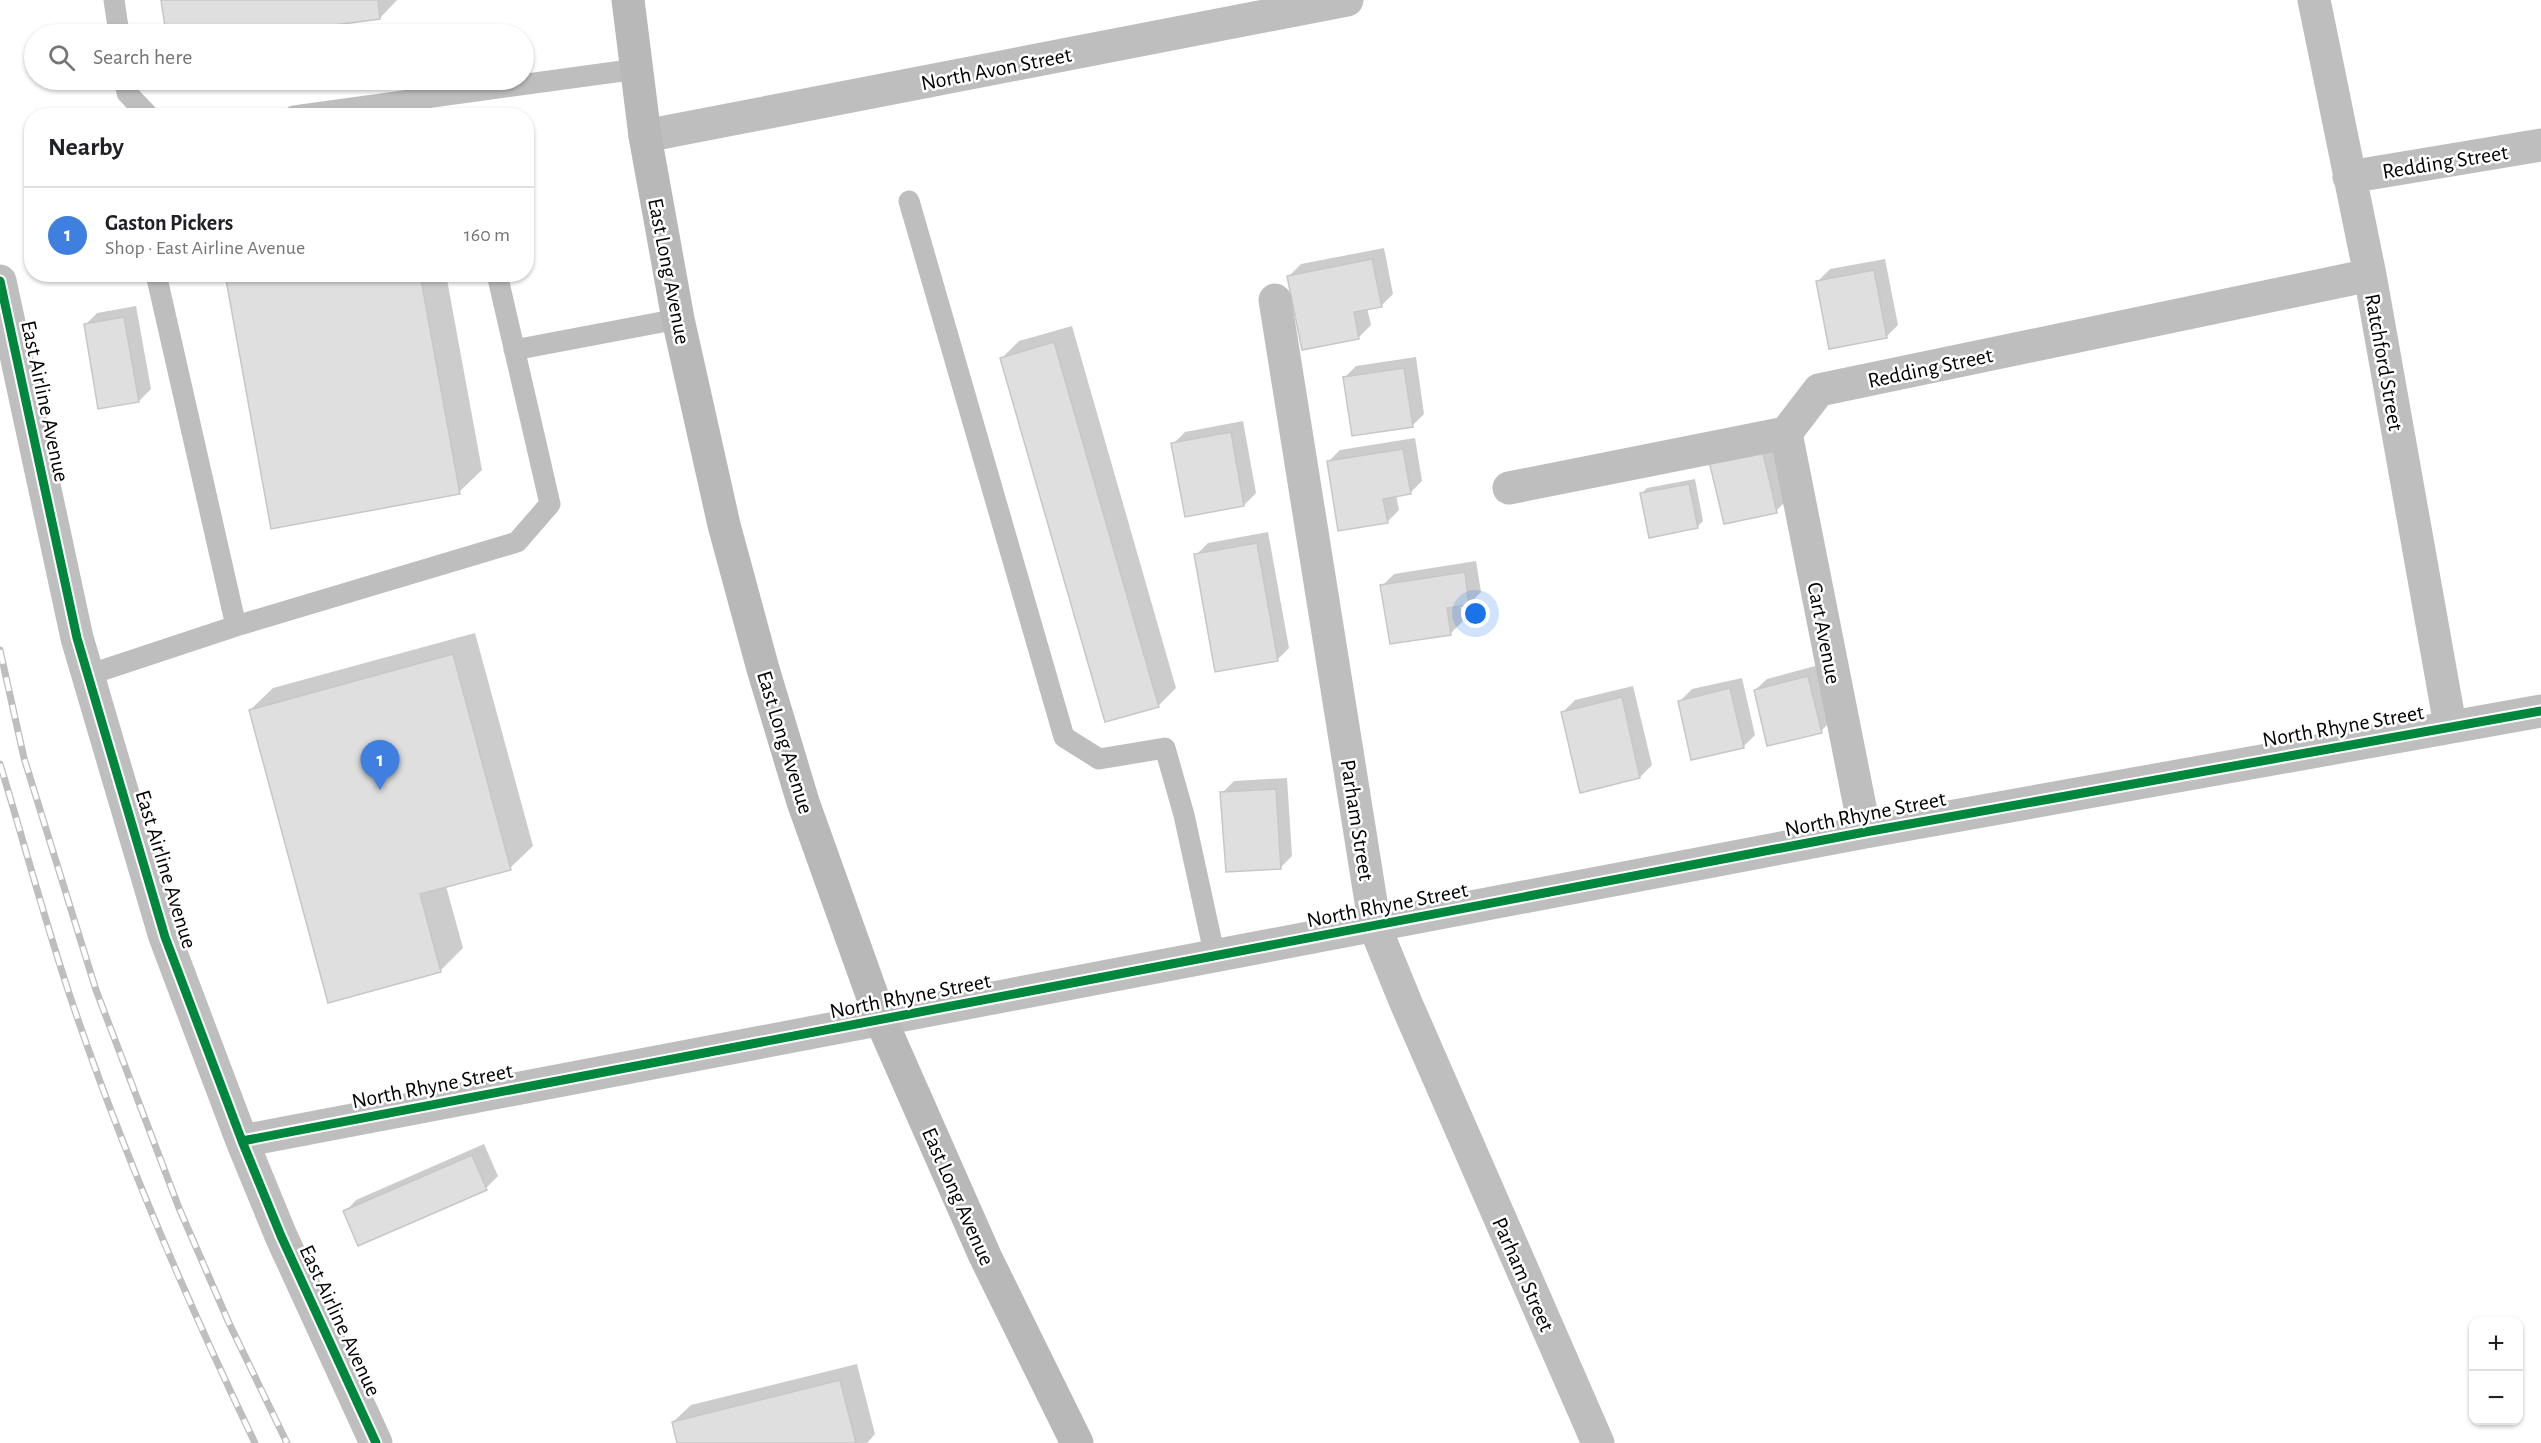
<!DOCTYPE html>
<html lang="en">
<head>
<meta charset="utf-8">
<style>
  body { margin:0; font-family:"Alegreya Sans",sans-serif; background:#f6f6f6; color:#202124 }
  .controls { position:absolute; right:18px; bottom:18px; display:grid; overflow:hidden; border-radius:12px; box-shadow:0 2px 4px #0004 }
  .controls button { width:54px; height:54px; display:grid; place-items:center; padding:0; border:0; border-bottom:2px solid #e0e0e0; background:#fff; color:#202124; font:30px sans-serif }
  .you { position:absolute; left:1476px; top:614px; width:21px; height:21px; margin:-15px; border:4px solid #fff; border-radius:50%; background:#1a73e8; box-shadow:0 0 0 9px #1a73e833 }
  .badge { display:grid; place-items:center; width:39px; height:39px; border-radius:50%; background:#595959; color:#fff; font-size:20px; font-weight:700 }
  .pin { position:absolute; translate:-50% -50px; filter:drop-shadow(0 2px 3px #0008) }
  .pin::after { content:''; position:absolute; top:32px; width:21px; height:18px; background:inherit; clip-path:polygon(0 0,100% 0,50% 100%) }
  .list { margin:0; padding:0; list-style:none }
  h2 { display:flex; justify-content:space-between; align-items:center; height:78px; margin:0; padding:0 24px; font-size:26px }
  h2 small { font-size:20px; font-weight:400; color:#757577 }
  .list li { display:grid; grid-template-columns:39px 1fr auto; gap:18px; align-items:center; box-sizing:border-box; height:96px; padding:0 24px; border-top:2px solid #e0e0e0 }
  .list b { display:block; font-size:22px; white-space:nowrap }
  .list p { margin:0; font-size:20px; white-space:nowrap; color:#757577 }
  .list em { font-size:20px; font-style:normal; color:#757577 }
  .icon { flex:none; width:33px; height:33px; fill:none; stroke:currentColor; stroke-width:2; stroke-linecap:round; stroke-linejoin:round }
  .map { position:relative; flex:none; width:2541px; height:1443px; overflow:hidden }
  .search { position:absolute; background:#fff; box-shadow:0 2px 4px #0004; left:24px; top:24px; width:510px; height:66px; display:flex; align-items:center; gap:15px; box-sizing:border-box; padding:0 21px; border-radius:33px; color:#757577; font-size:22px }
  .panel { position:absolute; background:#fff; box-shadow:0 2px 4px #0004; left:24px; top:108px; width:510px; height:174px; border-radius:24px }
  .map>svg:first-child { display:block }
  .shadow { fill:#0003 }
  .building { fill:#dfdfdf; stroke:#c7c7c7; stroke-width:1.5 }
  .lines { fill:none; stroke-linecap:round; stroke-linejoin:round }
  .service { stroke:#bebebe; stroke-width:21 }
  .minor { stroke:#bebebe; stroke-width:33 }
  .secondary { stroke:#b8b8b8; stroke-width:33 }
  .rail-casing { stroke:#bebebe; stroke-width:7 }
  .rail { stroke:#fff; stroke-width:4.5; stroke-dasharray:14; stroke-linecap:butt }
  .cycleway-casing { stroke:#fff; stroke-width:13 }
  .cycleway { stroke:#00873e; stroke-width:9 }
  .labels { text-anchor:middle; stroke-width:5; stroke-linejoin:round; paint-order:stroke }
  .street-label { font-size:22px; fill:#000; stroke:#fff }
</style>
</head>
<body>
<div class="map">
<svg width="2541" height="1443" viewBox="0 0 2541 1443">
  <rect width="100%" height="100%" fill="#fff"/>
  <path class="shadow" d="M163,0H397L380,18L254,34H167Z
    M1384,248L1393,294L1381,306L1367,308L1371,325L1359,337L1303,349L1289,276L1301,264Z
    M1885,259L1898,325L1886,337L1818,281L1830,269Z
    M227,274H446L482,470L459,492Z
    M136,306L151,389L139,401L85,325L97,313Z
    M1072,326L1176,688L1158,706L1002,358L1019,341Z
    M1416,357L1424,414L1412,426L1344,378L1356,366Z
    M1243,421L1256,493L1244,505L1173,444L1185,432Z
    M1415,438L1422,481L1410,493L1396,495L1399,510L1387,522L1328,462L1340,450Z
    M1774,438L1788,499L1776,511L1710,462Z
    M1695,479L1703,521L1697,527L1642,493L1647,488Z
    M1268,532L1289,648L1277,660L1196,555L1208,543Z
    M1476,561L1481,592L1469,604L1460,605L1463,621L1451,633L1382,586L1394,574Z
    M475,633L533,846L510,868L446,886L463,948L440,971L250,710L273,688Z
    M1819,665L1833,719L1821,731L1755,690L1767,679Z
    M1742,678L1755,735L1743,747L1680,701L1692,689Z
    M1633,686L1652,765L1640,777L1563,712L1575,700Z
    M1287,778L1292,856L1280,868L1222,793L1234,781Z
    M484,1144L498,1176L486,1188L359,1244L345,1212L356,1200Z
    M857,1364L875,1434L867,1443H678L673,1422L691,1405Z"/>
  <path class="building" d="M161,0H378L380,19L265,34H166Z
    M1372,259L1382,307L1354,312L1359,339L1302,350L1287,276Z
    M1874,270L1887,338L1829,349L1816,281Z
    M225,274H420L460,494L271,529Z
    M124,317L139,402L98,409L84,324Z
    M1054,342L1159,707L1105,722L1000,358Z
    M1404,368L1413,427L1352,436L1343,377Z
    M1231,432L1244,506L1185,517L1171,443Z
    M1403,449L1411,494L1383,499L1388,523L1338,531L1327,461Z
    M1762,449L1777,513L1724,524L1709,461Z
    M1689,484L1698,528L1649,538L1640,493Z
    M1257,543L1278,661L1215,672L1194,554Z
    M1465,572L1469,605L1447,608L1451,635L1390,644L1380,585Z
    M453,654L511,870L420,894L441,972L328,1003L249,710Z
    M1808,676L1822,733L1767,746L1754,690Z
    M1730,688L1744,748L1691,760L1678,701Z
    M1622,697L1640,778L1580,793L1561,712Z
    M1276,789L1281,869L1226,872L1220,792Z
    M472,1155L487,1190L358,1246L343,1211Z
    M840,1380L856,1443H677L672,1422Z"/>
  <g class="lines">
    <path class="service" d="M114,0L119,34
      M125,80L127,93L149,116
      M294,116L637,69
      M909,201L1064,737L1099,759L1165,748L1184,815L1215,957
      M156,274L236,626
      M514,350L678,319
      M88,675L236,626L517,542L550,504L497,274"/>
    <path class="minor" d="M2314,0L2370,275L2450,725
      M645,136L1347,0
      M2349,177L2541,145
      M0,281L77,638L165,937L242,1141L281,1236L376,1443
      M1275,300L1375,927L1406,1003L1598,1443
      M1786,433L1865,832
      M1509,488L1786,433L1819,390L2370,275
      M242,1141L1865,832L2541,711"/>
    <path class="secondary" d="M628,0L645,136L678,319L724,525L763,669L803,802L881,1020L985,1256L1077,1443"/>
    <g class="rail-casing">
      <path id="rail" d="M0,650L24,758L96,990L179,1208L229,1323L287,1443
        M0,764C24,842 45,922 71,999C122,1151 186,1299 255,1443"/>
    </g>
    <use href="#rail" class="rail"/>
    <g class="cycleway-casing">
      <path id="cycleway" d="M0,281L77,638L165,937L242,1141L281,1236L376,1443
        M242,1141L1865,832L2541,711"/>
    </g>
    <use href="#cycleway" class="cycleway"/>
  </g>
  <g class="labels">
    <g class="street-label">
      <text transform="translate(996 68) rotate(-11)" y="8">North Avon Street</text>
      <text transform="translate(2445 161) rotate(-9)" y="8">Redding Street</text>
      <text transform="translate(670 271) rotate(79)" y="8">East Long Avenue</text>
      <text transform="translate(2385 362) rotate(80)" y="8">Ratchford Street</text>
      <text transform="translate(1930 367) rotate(-12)" y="8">Redding Street</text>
      <text transform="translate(46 401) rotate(78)" y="8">East Airline Avenue</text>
      <text transform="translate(1825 633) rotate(79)" y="8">Cart Avenue</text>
      <text transform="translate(2343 725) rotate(-10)" y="8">North Rhyne Street</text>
      <text transform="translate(786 742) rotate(73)" y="8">East Long Avenue</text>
      <text transform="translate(1865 813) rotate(-11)" y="8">North Rhyne Street</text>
      <text transform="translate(1358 820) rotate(81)" y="8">Parham Street</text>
      <text transform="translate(167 869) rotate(73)" y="8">East Airline Avenue</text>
      <text transform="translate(1387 904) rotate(-11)" y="8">North Rhyne Street</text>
      <text transform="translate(910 995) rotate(-11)" y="8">North Rhyne Street</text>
      <text transform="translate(432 1085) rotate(-11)" y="8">North Rhyne Street</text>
      <text transform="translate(959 1196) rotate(66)" y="8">East Long Avenue</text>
      <text transform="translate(1524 1274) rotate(66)" y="8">Parham Street</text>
      <text transform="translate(341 1320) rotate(65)" y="8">East Airline Avenue</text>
    </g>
  </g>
</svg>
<div class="controls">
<button>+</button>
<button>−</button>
</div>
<div class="you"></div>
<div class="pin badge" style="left:380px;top:790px;background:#3f7fe0">1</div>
<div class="search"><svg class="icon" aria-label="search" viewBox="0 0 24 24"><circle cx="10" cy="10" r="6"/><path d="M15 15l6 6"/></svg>Search here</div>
<section class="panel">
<h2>Nearby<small></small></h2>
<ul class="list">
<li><span class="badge" style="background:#3f7fe0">1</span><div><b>Gaston Pickers</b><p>Shop · East Airline Avenue</p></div><em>160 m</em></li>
</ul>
</section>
</div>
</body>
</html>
